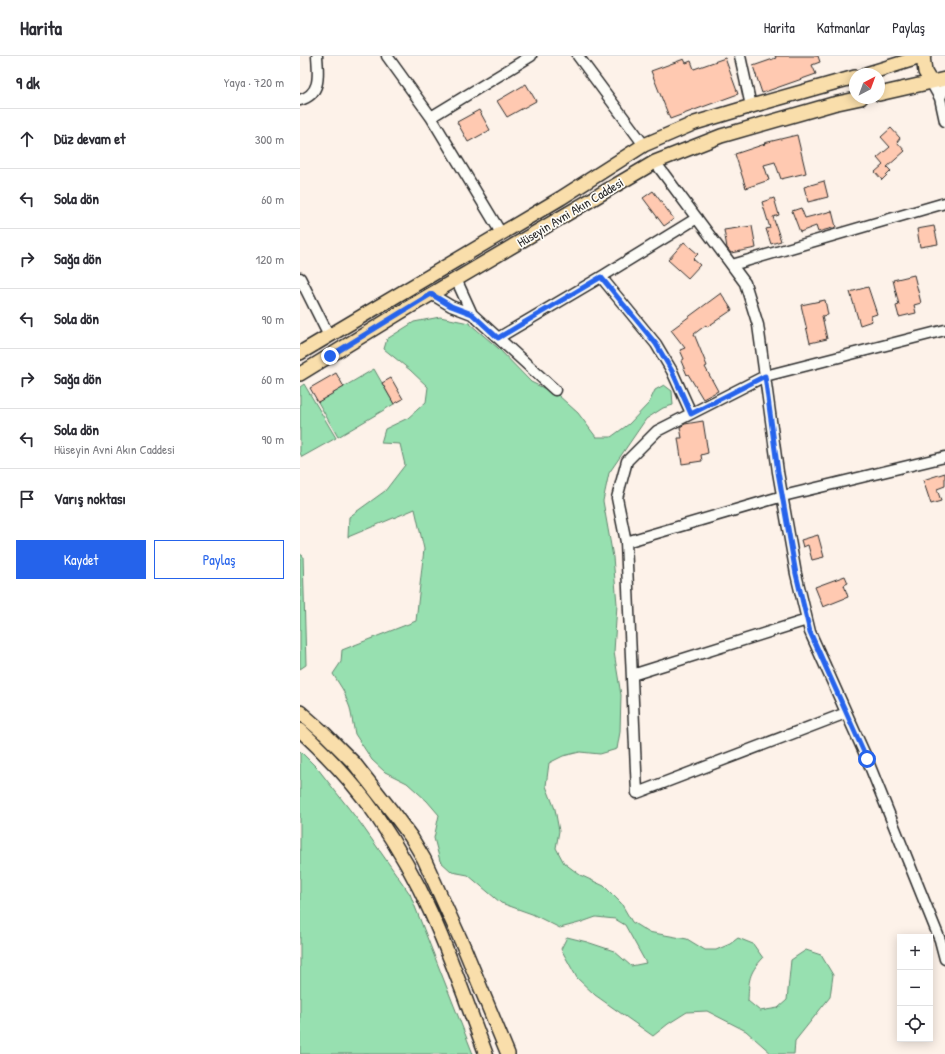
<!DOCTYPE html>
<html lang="tr">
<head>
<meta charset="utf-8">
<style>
  body { margin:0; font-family:"Patrick Hand",sans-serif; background:#f7f7f7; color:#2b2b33 }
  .controls { position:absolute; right:12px; bottom:12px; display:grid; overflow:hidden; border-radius:0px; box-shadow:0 2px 10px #0003 }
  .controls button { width:36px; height:36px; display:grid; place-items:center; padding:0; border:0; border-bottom:1px solid #e1e1e2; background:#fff; color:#2b2b33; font:20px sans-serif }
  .compass { position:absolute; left:549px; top:12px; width:36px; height:36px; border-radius:50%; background:#fff; box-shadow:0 2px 10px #0003; rotate:41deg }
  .stop { position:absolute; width:12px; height:12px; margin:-9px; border:3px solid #2563eb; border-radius:50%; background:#fff }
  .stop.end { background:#2563eb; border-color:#fff; box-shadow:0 1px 4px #0008 }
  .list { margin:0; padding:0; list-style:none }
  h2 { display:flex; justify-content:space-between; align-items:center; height:52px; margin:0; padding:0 16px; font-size:17px }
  h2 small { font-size:13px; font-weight:400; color:#7c7c81 }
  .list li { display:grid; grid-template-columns:26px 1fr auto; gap:12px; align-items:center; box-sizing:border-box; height:60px; padding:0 16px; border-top:1px solid #e1e1e2 }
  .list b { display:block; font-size:15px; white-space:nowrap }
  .list p { margin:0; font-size:13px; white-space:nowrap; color:#7c7c81 }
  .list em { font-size:13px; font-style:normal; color:#7c7c81 }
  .actions { display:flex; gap:8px; padding:12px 16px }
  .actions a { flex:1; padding:9px 0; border:1px solid #2563eb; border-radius:0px; text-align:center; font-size:14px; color:#2563eb }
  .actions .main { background:#2563eb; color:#fff }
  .icon { flex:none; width:22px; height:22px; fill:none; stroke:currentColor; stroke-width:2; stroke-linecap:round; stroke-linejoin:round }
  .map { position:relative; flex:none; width:645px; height:998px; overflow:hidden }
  header { display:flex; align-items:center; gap:24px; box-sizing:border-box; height:56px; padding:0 20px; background:#fff; border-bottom:1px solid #e1e1e2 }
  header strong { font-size:19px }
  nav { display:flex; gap:22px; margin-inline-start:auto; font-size:14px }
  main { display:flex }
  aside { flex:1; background:#fff }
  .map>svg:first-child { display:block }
  .green { fill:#97e0b0; stroke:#61866e }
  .building { fill:#ffc9b1; stroke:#2b2b2b }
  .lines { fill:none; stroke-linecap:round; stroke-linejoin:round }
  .minor-casing { stroke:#2b2b2b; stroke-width:13 }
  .major-casing { stroke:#2b2b2b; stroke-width:16 }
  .minor { stroke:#fdfcf7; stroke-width:10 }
  .major { stroke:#f9deab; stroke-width:13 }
  .route { stroke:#2563eb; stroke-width:5 }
  .labels { text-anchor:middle; stroke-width:3.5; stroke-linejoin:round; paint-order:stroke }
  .street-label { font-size:13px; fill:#2b2b2b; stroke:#fdfcf7 }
</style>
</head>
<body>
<header>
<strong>Harita</strong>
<nav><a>Harita</a><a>Katmanlar</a><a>Paylaş</a></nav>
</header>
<main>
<aside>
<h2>9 dk<small>Yaya · 720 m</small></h2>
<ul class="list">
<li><svg class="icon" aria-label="ahead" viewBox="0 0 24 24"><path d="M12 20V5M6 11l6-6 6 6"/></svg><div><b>Düz devam et</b></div><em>300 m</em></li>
<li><svg class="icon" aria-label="left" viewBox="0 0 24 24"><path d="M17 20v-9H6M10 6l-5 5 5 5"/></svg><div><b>Sola dön</b></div><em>60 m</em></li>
<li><svg class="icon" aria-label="right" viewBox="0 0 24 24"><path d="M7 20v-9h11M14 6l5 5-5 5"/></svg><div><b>Sağa dön</b></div><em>120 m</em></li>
<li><svg class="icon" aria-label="left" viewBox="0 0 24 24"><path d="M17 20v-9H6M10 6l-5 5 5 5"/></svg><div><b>Sola dön</b></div><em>90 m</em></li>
<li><svg class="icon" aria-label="right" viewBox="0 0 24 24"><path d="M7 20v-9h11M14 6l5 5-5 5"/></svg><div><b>Sağa dön</b></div><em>60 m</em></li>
<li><svg class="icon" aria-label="left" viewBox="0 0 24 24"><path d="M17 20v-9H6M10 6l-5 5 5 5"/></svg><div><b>Sola dön</b><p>Hüseyin Avni Akın Caddesi</p></div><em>90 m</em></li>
<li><svg class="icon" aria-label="arrive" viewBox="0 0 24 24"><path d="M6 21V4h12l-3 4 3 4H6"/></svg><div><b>Varış noktası</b></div></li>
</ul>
<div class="actions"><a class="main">Kaydet</a><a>Paylaş</a></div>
</aside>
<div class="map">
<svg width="645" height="998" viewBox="0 0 645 998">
  <rect width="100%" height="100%" fill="#fdf2e9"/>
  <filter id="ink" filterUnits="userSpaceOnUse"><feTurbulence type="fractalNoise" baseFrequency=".025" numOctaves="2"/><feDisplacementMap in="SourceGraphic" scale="8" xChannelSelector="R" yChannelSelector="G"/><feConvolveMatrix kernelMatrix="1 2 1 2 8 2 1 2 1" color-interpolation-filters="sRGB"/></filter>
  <g filter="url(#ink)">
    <path class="green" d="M140,261L169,267L198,292L231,326L258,339L278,357L296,381H311L329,368L349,347L355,334L364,329L372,335L373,349L363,352L346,363L309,417L303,445L313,501L317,548L314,596L321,639L320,676L317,693L300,698L280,696L263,700L249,707L246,730L255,753L259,775L256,792L264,807L280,819L304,830L321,847L332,866L348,876L387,883L405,894H416L430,888L438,882L453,888L463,902C448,918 449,924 448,945L460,955L478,952L487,944L491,904L506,894L521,899L533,919L530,941L495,985L494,998H472L446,975L407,955L387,956L368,968L353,980L295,939L277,922L261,893L267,881L287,886L314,895L331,910L346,907L325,869L315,863L296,861L279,867L260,872L232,858L201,847L168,819L152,816L140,805L134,782L139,759L127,745L107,727L85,716L72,704L55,678L50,652L43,634L33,618L41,606L42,594L116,565L124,493L115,453L48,481L49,461L85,435L105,409L100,388L81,387L85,373L108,362L126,346L128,331L110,314L84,293L87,283L114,266Z
      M74,313L94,348L38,381L18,346Z
      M4,328L36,382L2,401L0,397V331Z
      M0,498L3,500L6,609L0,613Z
      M0,695L18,713L61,768L110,838L173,998H0Z"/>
    <path class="building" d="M475,0H518L520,6L512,9L516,18L462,37L453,10L476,2Z
      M425,2L438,38L370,63L351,15L384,3L386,7L391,5L394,13Z
      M226,28L236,45L207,61L197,45Z
      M179,54L190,74L168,86L157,66Z
      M591,72L600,82L597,86L605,95L587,111L591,115L582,124L575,116L583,109L577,102L590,91L581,81Z
      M497,79L506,117L481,123L475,106L464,109L469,124L446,132L435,98L465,88L464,87Z
      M524,125L528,141L508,146L504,131Z
      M353,135L374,163L364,170L343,142Z
      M474,142L479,159L473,161L481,185L471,188L466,173L470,172L462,146Z
      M501,152L505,162L532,155L536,171L518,176L516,170L500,176L492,155Z
      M452,170L456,192L431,197L427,192L424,174Z
      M634,170L638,188L620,191L617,173Z
      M384,186L398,198L393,203L400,209L388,222L368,204Z
      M614,219L621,247L614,249L616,257L599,261L596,250L599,249L593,224Z
      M568,231L577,258L571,260L572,265L560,269L550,236Z
      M421,237L432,254L407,271L406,269L394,278L407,310L405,311L418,335L403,343L388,318L387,319L381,305L384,303L380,294L385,292L371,274Z
      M525,244L528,259L522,260L527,283L510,287L501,249Z
      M36,317L44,331L18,346L10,332Z
      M91,322L103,343L94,348L82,327Z
      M403,365L408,397L401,399L402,405L382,408L378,382H382L380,371L385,368Z
      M645,417V430L637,433L641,445L631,448L623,424Z
      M518,479L524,501L512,504L508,489L503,491L501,484Z
      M545,520L548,527L544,529L548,541L523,551L515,531Z"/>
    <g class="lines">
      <g class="minor-casing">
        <path id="minor" d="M87,0L131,61L201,177
          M278,0L344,89
          M440,0L451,50
          M631,26L640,42L645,65
          M640,42L645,31
          M0,44C22,38 18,17 17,0
          M131,61L231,0
          M355,106L445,227L458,269L478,416L496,518L510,576L567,703L640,884L645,903
          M432,209L645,147
          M301,221L356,288L372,315L391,357
          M0,222L29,280
          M156,223L172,258
          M131,238L151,250L172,258L255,334
          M198,282L301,221L397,162
          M326,486L483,440L645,401
          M332,619L507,564
          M546,657L337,737L326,486L317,442L327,405L357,375L465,320L645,274"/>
      </g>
      <g class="major-casing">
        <path id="major" d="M623,0L625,16L631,26
          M566,18L624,0
          M579,38L645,23
          M0,297L261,142L344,89L395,67L455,49L555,21
          M0,318L101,256L355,106L421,80L533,48L561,42
          M0,656L24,677L54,707L94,758L111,781L124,803L163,889L208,998
          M0,674C28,700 55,728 76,759C97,790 116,823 131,857C152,903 168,951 186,998"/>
      </g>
      <use href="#minor" class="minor"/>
      <use href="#major" class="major"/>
    </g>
  </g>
  <g class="lines" filter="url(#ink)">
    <path class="route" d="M30,300L131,238L151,250L172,258L198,282L301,221L356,288L372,315L391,358L465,320L478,416L496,518L510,576L567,703"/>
  </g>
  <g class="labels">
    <g class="street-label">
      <text transform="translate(270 156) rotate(-31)" y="5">Hüseyin Avni Akın Caddesi</text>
    </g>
  </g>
</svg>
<div class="controls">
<button>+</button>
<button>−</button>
<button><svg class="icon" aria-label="locate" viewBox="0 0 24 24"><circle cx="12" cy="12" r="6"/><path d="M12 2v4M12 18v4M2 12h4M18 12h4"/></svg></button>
</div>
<svg class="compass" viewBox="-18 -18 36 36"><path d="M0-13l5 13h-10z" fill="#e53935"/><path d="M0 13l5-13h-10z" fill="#7c7c81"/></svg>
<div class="stop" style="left:567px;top:703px"></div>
<div class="stop end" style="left:30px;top:300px"></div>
</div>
</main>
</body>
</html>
